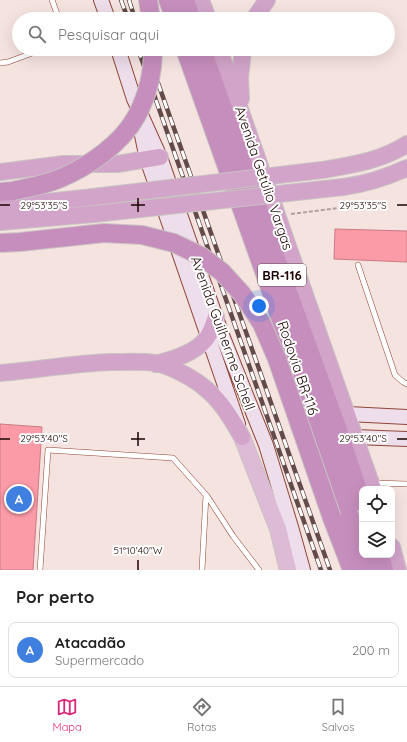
<!DOCTYPE html>
<html lang="pt">
<head>
<meta charset="utf-8">
<style>
  body { margin:0; font-family:Quicksand,sans-serif; background:#f6f6f6; color:#222 }
  .controls { position:absolute; right:12px; bottom:12px; display:grid; overflow:hidden; border-radius:8px; box-shadow:0 4px 16px #0002 }
  .controls button { width:36px; height:36px; display:grid; place-items:center; padding:0; border:0; border-bottom:1px solid #e0e0e0; background:#fff; color:#222; font:20px sans-serif }
  .you { position:absolute; left:259px; top:306px; width:14px; height:14px; margin:-10px; border:3px solid #fff; border-radius:50%; background:#1a73e8; box-shadow:0 0 0 6px #1a73e833 }
  .badge { display:grid; place-items:center; width:26px; height:26px; border-radius:50%; background:#db2777; color:#fff; font-size:13px; font-weight:700 }
  .pin { position:absolute; translate:-50% -50%; border:2px solid #fff; box-shadow:0 1px 4px #0006 }
  .list { margin:0; padding:0; list-style:none }
  h2 { display:flex; justify-content:space-between; align-items:center; height:52px; margin:0; padding:0 16px; font-size:17px }
  h2 small { font-size:13px; font-weight:400; color:#767676 }
  .list li { display:grid; grid-template-columns:26px 1fr auto; gap:12px; align-items:center; box-sizing:border-box; height:56px; margin:0 8px 8px; padding:0 8px; border:1px solid #e0e0e0; border-radius:8px }
  .list b { display:block; font-size:15px; white-space:nowrap }
  .list p { margin:0; font-size:13px; white-space:nowrap; color:#767676 }
  .list em { font-size:13px; font-style:normal; color:#767676 }
  .icon { flex:none; width:22px; height:22px; fill:none; stroke:currentColor; stroke-width:2; stroke-linecap:round; stroke-linejoin:round }
  .map { position:relative; flex:none; width:407px; height:570px; overflow:hidden }
  .search { position:absolute; background:#fff; box-shadow:0 4px 16px #0002; left:12px; right:12px; top:12px; height:44px; display:flex; align-items:center; gap:10px; box-sizing:border-box; padding:0 14px; border-radius:22px; color:#767676; font-size:15px }
  .sheet { height:116px; background:#fff }
  nav { display:flex; justify-content:space-around; align-items:center; box-sizing:border-box; height:56px; border-top:1px solid #e0e0e0; background:#fff; font-size:11px; color:#767676 }
  nav a { display:grid; justify-items:center; gap:2px }
  nav .on { color:#db2777 }
  .map>svg:first-child { display:block }
  .building { fill:#fb9ba7; stroke:#ca7a84 }
  .lines { fill:none; stroke-linecap:round; stroke-linejoin:round }
  .service-casing { stroke:#8e4638; stroke-width:6 }
  .secondary-casing { stroke:#8e4638; stroke-width:16 }
  .primary-casing { stroke:#c9c3c2; stroke-width:18 }
  .trunk-casing { stroke:#c9c3c2; stroke-width:18 }
  .motorway-casing { stroke:#c9c3c2; stroke-width:20 }
  .path { stroke:#b39e9b; stroke-width:2; stroke-dasharray:4 2; stroke-linecap:butt }
  .service { stroke:#fff; stroke-width:5 }
  .secondary { stroke:#eeddeb; stroke-width:14 }
  .primary { stroke:#ddbbd7; stroke-width:16 }
  .trunk { stroke:#d2a4ca; stroke-width:16 }
  .motorway { stroke:#c68ebd; stroke-width:18 }
  .rail-casing { stroke:#624b49; stroke-width:4.5 }
  .rail { stroke:#fff; stroke-width:3; stroke-dasharray:9; stroke-linecap:butt }
  .trunk-bridge-casing { stroke:#c9c3c2; stroke-width:18; stroke-linecap:butt }
  .motorway-bridge-casing { stroke:#c9c3c2; stroke-width:20; stroke-linecap:butt }
  .trunk-bridge { stroke:#d2a4ca; stroke-width:16 }
  .motorway-bridge { stroke:#c68ebd; stroke-width:18 }
  .ticks { fill:none; stroke:#1d0301; stroke-width:1.5 }
  .labels { text-anchor:middle; stroke-width:4; stroke-linejoin:round; paint-order:stroke }
  .shield { fill:#fff; stroke:#614f4d; stroke-width:1 }
  .shield-label { font-size:13px; font-weight:bold; fill:#1d0301 }
  .street-label { font-size:14px; fill:#1d0301; stroke:#fff }
  .ticks-label { font-size:10px; text-anchor:middle; fill:#1d0301; stroke:#fff; stroke-width:4; stroke-linejoin:round; paint-order:stroke }
</style>
</head>
<body>
<div class="map">
<svg width="407" height="570" viewBox="0 0 407 570">
  <rect width="100%" height="100%" fill="#f5e3e0"/>
  <path class="building" d="M335,229L407,231V262L334,259Z
    M0,424L42,427L33,570H0Z"/>
  <g class="lines">
    <g class="service-casing">
      <path id="service" d="M52,0L59,19
        M95,19L106,16
        M0,63L8,62L43,49
        M358,265L395,375L403,382L407,384
        M374,483L407,484
        M207,496L233,536L259,570
        M40,570L48,450L173,458L206,495L202,570"/>
    </g>
    <g class="secondary-casing">
      <path id="secondary" d="M101,0L108,19
        M118,49L134,99L160,157L222,335L266,445L291,527L303,570
        M140,126L147,159L223,380L238,424
        M348,414L407,417
        M355,437L407,439"/>
    </g>
    <g class="primary-casing">
      <path id="primary" d="M242,437L278,529L288,570"/>
    </g>
    <g class="trunk-casing">
      <path id="trunk" d="M201,0L208,19
        M254,19L267,0
        M219,49L373,489
        M241,99L240,78L243,49
        M322,170C351,165 381,161 407,144
        M0,172L64,164H117L160,157
        M343,187C367,184 385,178 407,168
        M0,207L93,197
        M0,222L94,214
        M156,364C173,359 194,354 206,339C211,333 213,325 216,317
        M0,373C37,370 75,363 112,362C126,362 141,361 155,363C170,366 194,378 206,389C222,402 232,420 242,437
        M392,547L398,570"/>
    </g>
    <g class="motorway-casing">
      <path id="motorway" d="M148,0L151,19
        M168,0L175,19
        M185,0L191,19
        M185,49L265,274L322,439L362,551
        M202,49L280,270L338,430L362,502
        M0,192L13,191
        M332,518L352,570
        M363,555L368,570
        M380,555L384,570"/>
    </g>
    <path class="path" d="M291,214L355,206L354,199"/>
    <use href="#service" class="service"/>
    <use href="#secondary" class="secondary"/>
    <use href="#primary" class="primary"/>
    <use href="#trunk" class="trunk"/>
    <use href="#motorway" class="motorway"/>
    <g class="rail-casing">
      <path id="rail" d="M121,0L128,19
        M129,0L135,19
        M138,49L321,570
        M146,49L330,570"/>
    </g>
    <use href="#rail" class="rail"/>
    <g class="trunk-bridge-casing">
      <path id="trunk-bridge" d="M93,197L322,170
        M94,214L343,187"/>
    </g>
    <g class="motorway-bridge-casing">
      <path id="motorway-bridge" d="M13,191C29,187 46,185 61,178C89,166 121,144 136,117C147,97 153,72 153,49
        M0,243L20,242L104,233L142,235L174,243L201,256L222,272L242,294L262,324L277,359L332,518"/>
    </g>
    <use href="#trunk-bridge" class="trunk-bridge"/>
    <use href="#motorway-bridge" class="motorway-bridge"/>
  </g>
  <path class="ticks" d="M138,198V212M0,205H10M131,205H145M397,205H407M138,432V446M0,439H10M131,439H145M397,439H407M138,560V570"/>
  <g class="labels">
    <rect class="shield" x="258" y="264" width="48" height="22" rx="3"/>
    <g class="shield-label">
      <text x="282" y="280">BR-116</text>
    </g>
    <g class="street-label">
      <text transform="translate(264 178) rotate(71)" y="5">Avenida Getúlio Vargas</text>
      <text transform="translate(223 333) rotate(70)" y="5">Avenida Guilherme Schell</text>
      <text transform="translate(298 368) rotate(71)" y="5">Rodovia BR-116</text>
    </g>
  </g>
  <g class="ticks-label">
    <text x="44" y="209">29°53'35"S</text>
    <text x="363" y="209">29°53'35"S</text>
    <text x="44" y="442">29°53'40"S</text>
    <text x="363" y="442">29°53'40"S</text>
    <text x="138" y="554">51°10'40"W</text>
  </g>
</svg>
<div class="controls">
<button><svg class="icon" aria-label="locate" viewBox="0 0 24 24"><circle cx="12" cy="12" r="6"/><path d="M12 2v4M12 18v4M2 12h4M18 12h4"/></svg></button>
<button><svg class="icon" aria-label="layers" viewBox="0 0 24 24"><path d="M12 4l9 5-9 5-9-5zM3 14l9 5 9-5"/></svg></button>
</div>
<div class="you"></div>
<div class="pin badge" style="left:19px;top:499px;background:#3f7fe0">A</div>
<div class="search"><svg class="icon" aria-label="search" viewBox="0 0 24 24"><circle cx="10" cy="10" r="6"/><path d="M15 15l6 6"/></svg>Pesquisar aqui</div>
</div>
<section class="sheet">
<h2>Por perto<small></small></h2>
<ul class="list">
<li><span class="badge" style="background:#3f7fe0">A</span><div><b>Atacadão</b><p>Supermercado</p></div><em>200 m</em></li>
</ul>
</section>
<nav>
<a class="on"><svg class="icon" aria-label="map" viewBox="0 0 24 24"><path d="M3 6l6-2 6 2 6-2v14l-6 2-6-2-6 2zM9 4v14M15 6v14"/></svg>Mapa</a>
<a><svg class="icon" aria-label="directions" viewBox="0 0 24 24"><path d="M12 3l9 9-9 9-9-9zM9 14v-3h6M13 9l2 2-2 2"/></svg>Rotas</a>
<a><svg class="icon" aria-label="saved" viewBox="0 0 24 24"><path d="M7 4h10v16l-5-4-5 4z"/></svg>Salvos</a>
</nav>
</body>
</html>
